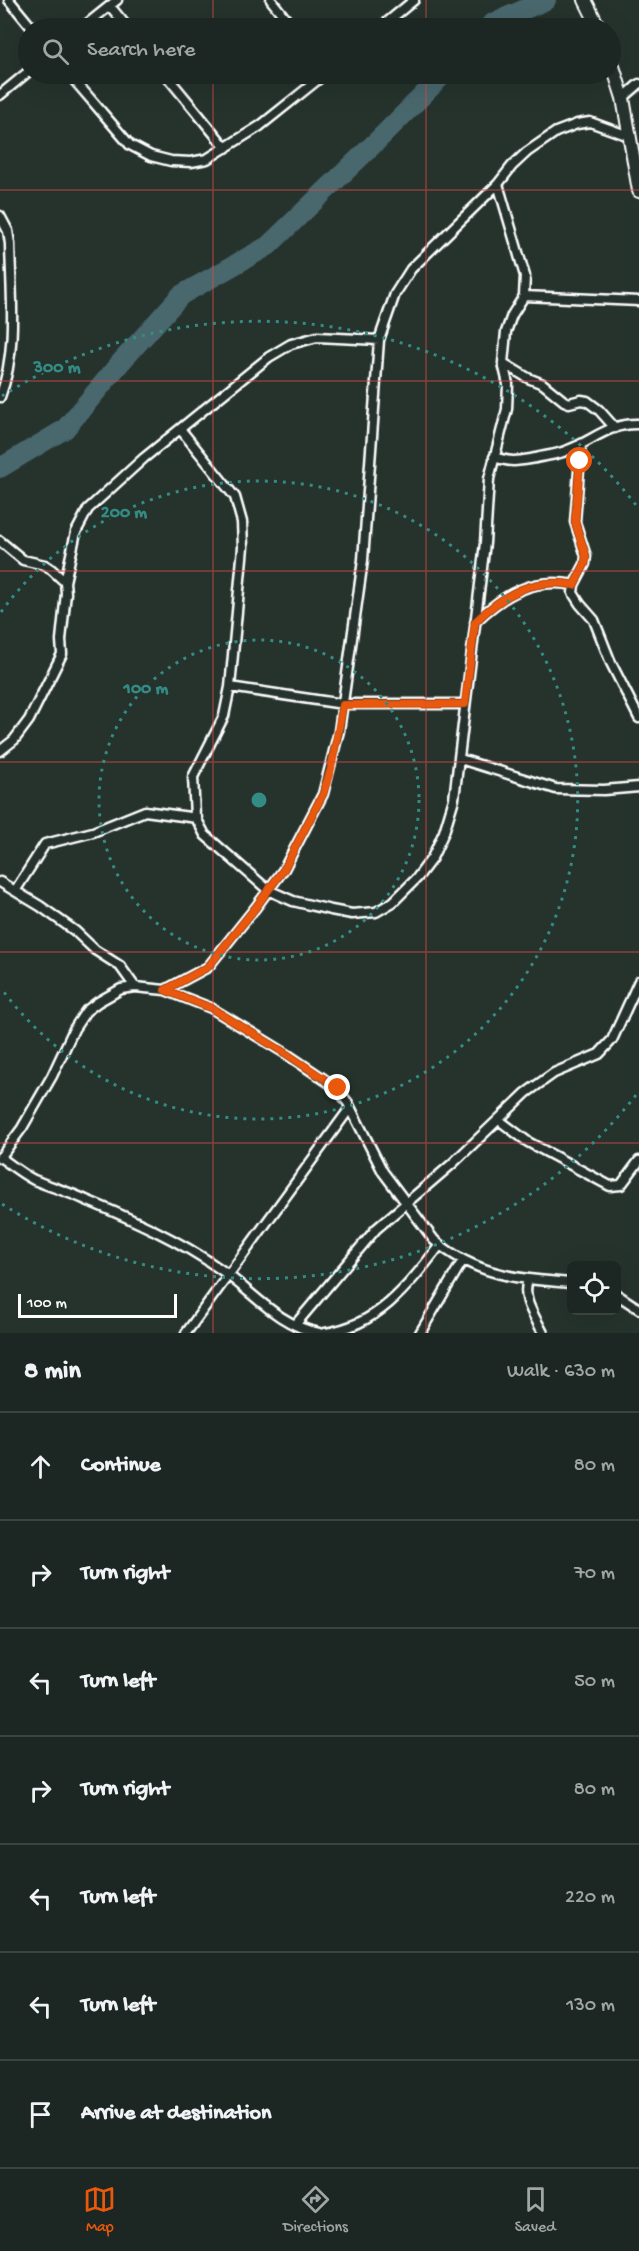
<!DOCTYPE html>
<html lang="en">
<head>
<meta charset="utf-8">
<style>
  body { margin:0; font-family:"Gochi Hand",sans-serif; background:#252e2a; color:#f1f3f6 }
  .controls { position:absolute; right:18px; bottom:18px; display:grid; overflow:hidden; border-radius:9px; box-shadow:0 6px 24px #0002 }
  .controls button { width:54px; height:54px; display:grid; place-items:center; padding:0; border:0; border-bottom:2px solid #3a4340; background:#1c2622; color:#f1f3f6; font:30px sans-serif }
  .scale { position:absolute; left:18px; bottom:15px; width:159px; box-sizing:border-box; padding-left:6px; border:3px solid #fff; border-top:0; font-size:16px; line-height:21px; white-space:nowrap; color:#fff; -webkit-text-stroke:4px #26332d; paint-order:stroke }
  .stop { position:absolute; width:18px; height:18px; margin:-14px; border:4px solid #ea580c; border-radius:50%; background:#fff }
  .stop.end { background:#ea580c; border-color:#fff; box-shadow:0 2px 6px #0008 }
  .list { margin:0; padding:0; list-style:none }
  h2 { display:flex; justify-content:space-between; align-items:center; height:78px; margin:0; padding:0 24px; font-size:26px }
  h2 small { font-size:20px; font-weight:400; color:#a0a5a5 }
  .list li { display:grid; grid-template-columns:39px 1fr auto; gap:18px; align-items:center; box-sizing:border-box; height:108px; padding:0 24px; border-top:2px solid #3a4340 }
  .list b { display:block; font-size:22px; white-space:nowrap }
  .list em { font-size:20px; font-style:normal; color:#a0a5a5 }
  .icon { flex:none; width:33px; height:33px; fill:none; stroke:currentColor; stroke-width:2; stroke-linecap:round; stroke-linejoin:round }
  .map { position:relative; flex:none; width:639px; height:1333px; overflow:hidden }
  .search { position:absolute; background:#1c2622; box-shadow:0 6px 24px #0002; left:18px; right:18px; top:18px; height:66px; display:flex; align-items:center; gap:15px; box-sizing:border-box; padding:0 21px; border-radius:33px; color:#a0a5a5; font-size:22px }
  .sheet { height:834px; background:#1c2622 }
  nav { display:flex; justify-content:space-around; align-items:center; box-sizing:border-box; height:84px; border-top:2px solid #3a4340; background:#1c2622; font-size:16px; color:#a0a5a5 }
  nav a { display:grid; justify-items:center; gap:3px }
  nav .on { color:#ea580c }
  .map>svg:first-child { display:block }
  .lines { fill:none; stroke-linecap:round; stroke-linejoin:round }
  .river { stroke:#48676e; stroke-width:20 }
  .street-casing { stroke:#fff; stroke-width:13 }
  .secondary-casing { stroke:#fff; stroke-width:16 }
  .street { stroke:#26332d; stroke-width:8 }
  .secondary { stroke:#26332d; stroke-width:12 }
  .route { stroke:#ea580c; stroke-width:8 }
  .grid { fill:none; stroke:#dc4848; stroke-width:1.5; stroke-opacity:0.55 }
  .ring { fill:none; stroke:#338b84; stroke-width:3; stroke-dasharray:3 6 }
  .centre { fill:#338b84; stroke:#26332d; stroke-width:3 }
  .ring-label { font-size:18px; text-anchor:middle; font-weight:bold; fill:#338b84; stroke:#26332d; stroke-width:4.5; stroke-linejoin:round; paint-order:stroke }
</style>
</head>
<body>
<div class="map">
<svg width="639" height="1333" viewBox="0 0 639 1333">
  <rect width="100%" height="100%" fill="#26332d"/>
  <filter id="ink" filterUnits="userSpaceOnUse"><feTurbulence type="fractalNoise" baseFrequency=".0167" numOctaves="2"/><feDisplacementMap in="SourceGraphic" scale="12" xChannelSelector="R" yChannelSelector="G"/><feConvolveMatrix kernelMatrix="1 2 1 2 8 2 1 2 1" color-interpolation-filters="sRGB"/></filter>
  <g filter="url(#ink)">
    <g class="lines">
      <path class="river" d="M487,28L493,23L546,0
        M0,468L65,429L121,362L181,295L268,246L380,138L444,74"/>
      <g class="street-casing">
        <path id="street" d="M9,0L32,28
          M271,0L293,28
          M110,6L128,28
          M82,28L117,0
          M380,28L414,0
          M69,74L130,145L151,156L171,161L191,162L207,159L260,126L325,74
          M165,74L226,148
          M0,95L28,72
          M623,98L639,84
          M0,216L8,231L10,244C11,294 18,350 0,397
          M524,296L639,301
          M503,363L528,378L543,384L564,401L569,403L581,400L587,401L599,410L615,428
          M181,430L235,497L242,522L243,547L230,687L224,716L193,777L195,816L205,835L268,890L293,901L331,910L352,914L376,912L393,902L417,878L432,858L444,832L454,799L485,543L489,479L507,409L508,384L503,363L506,332L512,315L524,296L525,276L498,184
          M581,444L575,522L586,556L585,564L574,585L573,593L580,604L594,620L611,663L639,718
          M494,457C512,463 518,461 536,458C547,455 557,455 568,450C594,440 609,423 639,424
          M0,541L23,560L45,565L51,569L65,582
          M475,622C504,594 533,577 574,585
          M230,687L343,704H465
          M0,751L14,740L29,720L62,654L61,640L66,593L65,582L76,532L88,509L144,458L269,357L291,344L317,337L379,340
          M460,759L556,789L604,790L639,787
          M0,882L40,906L75,931L95,950L120,966L135,987
          M15,891L45,844L93,832L145,811L197,818
          M165,990L211,1008L285,1053L337,1088L348,1103L383,1172L434,1240C476,1276 519,1279 572,1283
          M499,1120L528,1142L610,1186L621,1185L639,1161
          M0,1157C11,1165 22,1174 34,1180C51,1187 69,1192 86,1200C132,1219 179,1240 220,1269C253,1292 278,1325 319,1333
          M0,1158L22,1128L52,1076L74,1029L86,1011L98,1002L121,989L135,987L165,990L208,967L256,907L284,869L323,794L339,731L363,560L379,340L395,294L411,269L498,184L512,166L527,152L556,132L577,124L590,122L629,136
          M528,1280C521,1299 535,1316 543,1333
          M616,1294L639,1309
          M295,1325L376,1229L452,1164L526,1093L554,1073L599,1054L612,1040L639,981
          M186,1333L350,1108
          M325,1333C379,1325 408,1286 440,1245
          M420,1333L463,1260"/>
      </g>
      <g class="secondary-casing">
        <path id="secondary" d="M585,0L599,28
          M610,57L623,98L639,191"/>
      </g>
      <use href="#street" class="street"/>
      <use href="#secondary" class="secondary"/>
    </g>
  </g>
  <g class="lines" filter="url(#ink)">
    <path class="route" d="M338,1088L285,1053L211,1008L165,990L208,967L256,907L284,869L323,794L331,769L343,705L465,704L475,622C504,594 533,577 574,585L585,564L586,556L575,522L580,461"/>
  </g>
  <path class="grid" d="M213,0V28M426,0V28M213,74V1333M426,74V1333M0,190H639M0,381H639M0,571H639M0,762H639M0,952H639M0,1143H639"/>
  <g class="ring">
    <circle cx="259" cy="800" r="160"/>
    <path d="M1 612A319 319 0 1 1 1 988"/>
    <path d="M636 1095A479 479 0 0 1 2 1204M2 396A479 479 0 0 1 636 505"/>
  </g>
  <circle cx="259" cy="800" r="9" class="centre"/>
  <g class="ring-label">
    <text x="57" y="372">300 m</text>
    <text x="124" y="517">200 m</text>
    <text x="146" y="693">100 m</text>
  </g>
</svg>
<div class="controls">
<button><svg class="icon" aria-label="locate" viewBox="0 0 24 24"><circle cx="12" cy="12" r="6"/><path d="M12 2v4M12 18v4M2 12h4M18 12h4"/></svg></button>
</div>
<div class="scale">100 m</div>
<div class="stop" style="left:580px;top:461px"></div>
<div class="stop end" style="left:338px;top:1088px"></div>
<div class="search"><svg class="icon" aria-label="search" viewBox="0 0 24 24"><circle cx="10" cy="10" r="6"/><path d="M15 15l6 6"/></svg>Search here</div>
</div>
<section class="sheet">
<h2>8 min<small>Walk · 630 m</small></h2>
<ul class="list">
<li><svg class="icon" aria-label="ahead" viewBox="0 0 24 24"><path d="M12 20V5M6 11l6-6 6 6"/></svg><div><b>Continue</b></div><em>80 m</em></li>
<li><svg class="icon" aria-label="right" viewBox="0 0 24 24"><path d="M7 20v-9h11M14 6l5 5-5 5"/></svg><div><b>Turn right</b></div><em>70 m</em></li>
<li><svg class="icon" aria-label="left" viewBox="0 0 24 24"><path d="M17 20v-9H6M10 6l-5 5 5 5"/></svg><div><b>Turn left</b></div><em>50 m</em></li>
<li><svg class="icon" aria-label="right" viewBox="0 0 24 24"><path d="M7 20v-9h11M14 6l5 5-5 5"/></svg><div><b>Turn right</b></div><em>80 m</em></li>
<li><svg class="icon" aria-label="left" viewBox="0 0 24 24"><path d="M17 20v-9H6M10 6l-5 5 5 5"/></svg><div><b>Turn left</b></div><em>220 m</em></li>
<li><svg class="icon" aria-label="left" viewBox="0 0 24 24"><path d="M17 20v-9H6M10 6l-5 5 5 5"/></svg><div><b>Turn left</b></div><em>130 m</em></li>
<li><svg class="icon" aria-label="arrive" viewBox="0 0 24 24"><path d="M6 21V4h12l-3 4 3 4H6"/></svg><div><b>Arrive at destination</b></div></li>
</ul>
</section>
<nav>
<a class="on"><svg class="icon" aria-label="map" viewBox="0 0 24 24"><path d="M3 6l6-2 6 2 6-2v14l-6 2-6-2-6 2zM9 4v14M15 6v14"/></svg>Map</a>
<a><svg class="icon" aria-label="directions" viewBox="0 0 24 24"><path d="M12 3l9 9-9 9-9-9zM9 14v-3h6M13 9l2 2-2 2"/></svg>Directions</a>
<a><svg class="icon" aria-label="saved" viewBox="0 0 24 24"><path d="M7 4h10v16l-5-4-5 4z"/></svg>Saved</a>
</nav>
</body>
</html>
